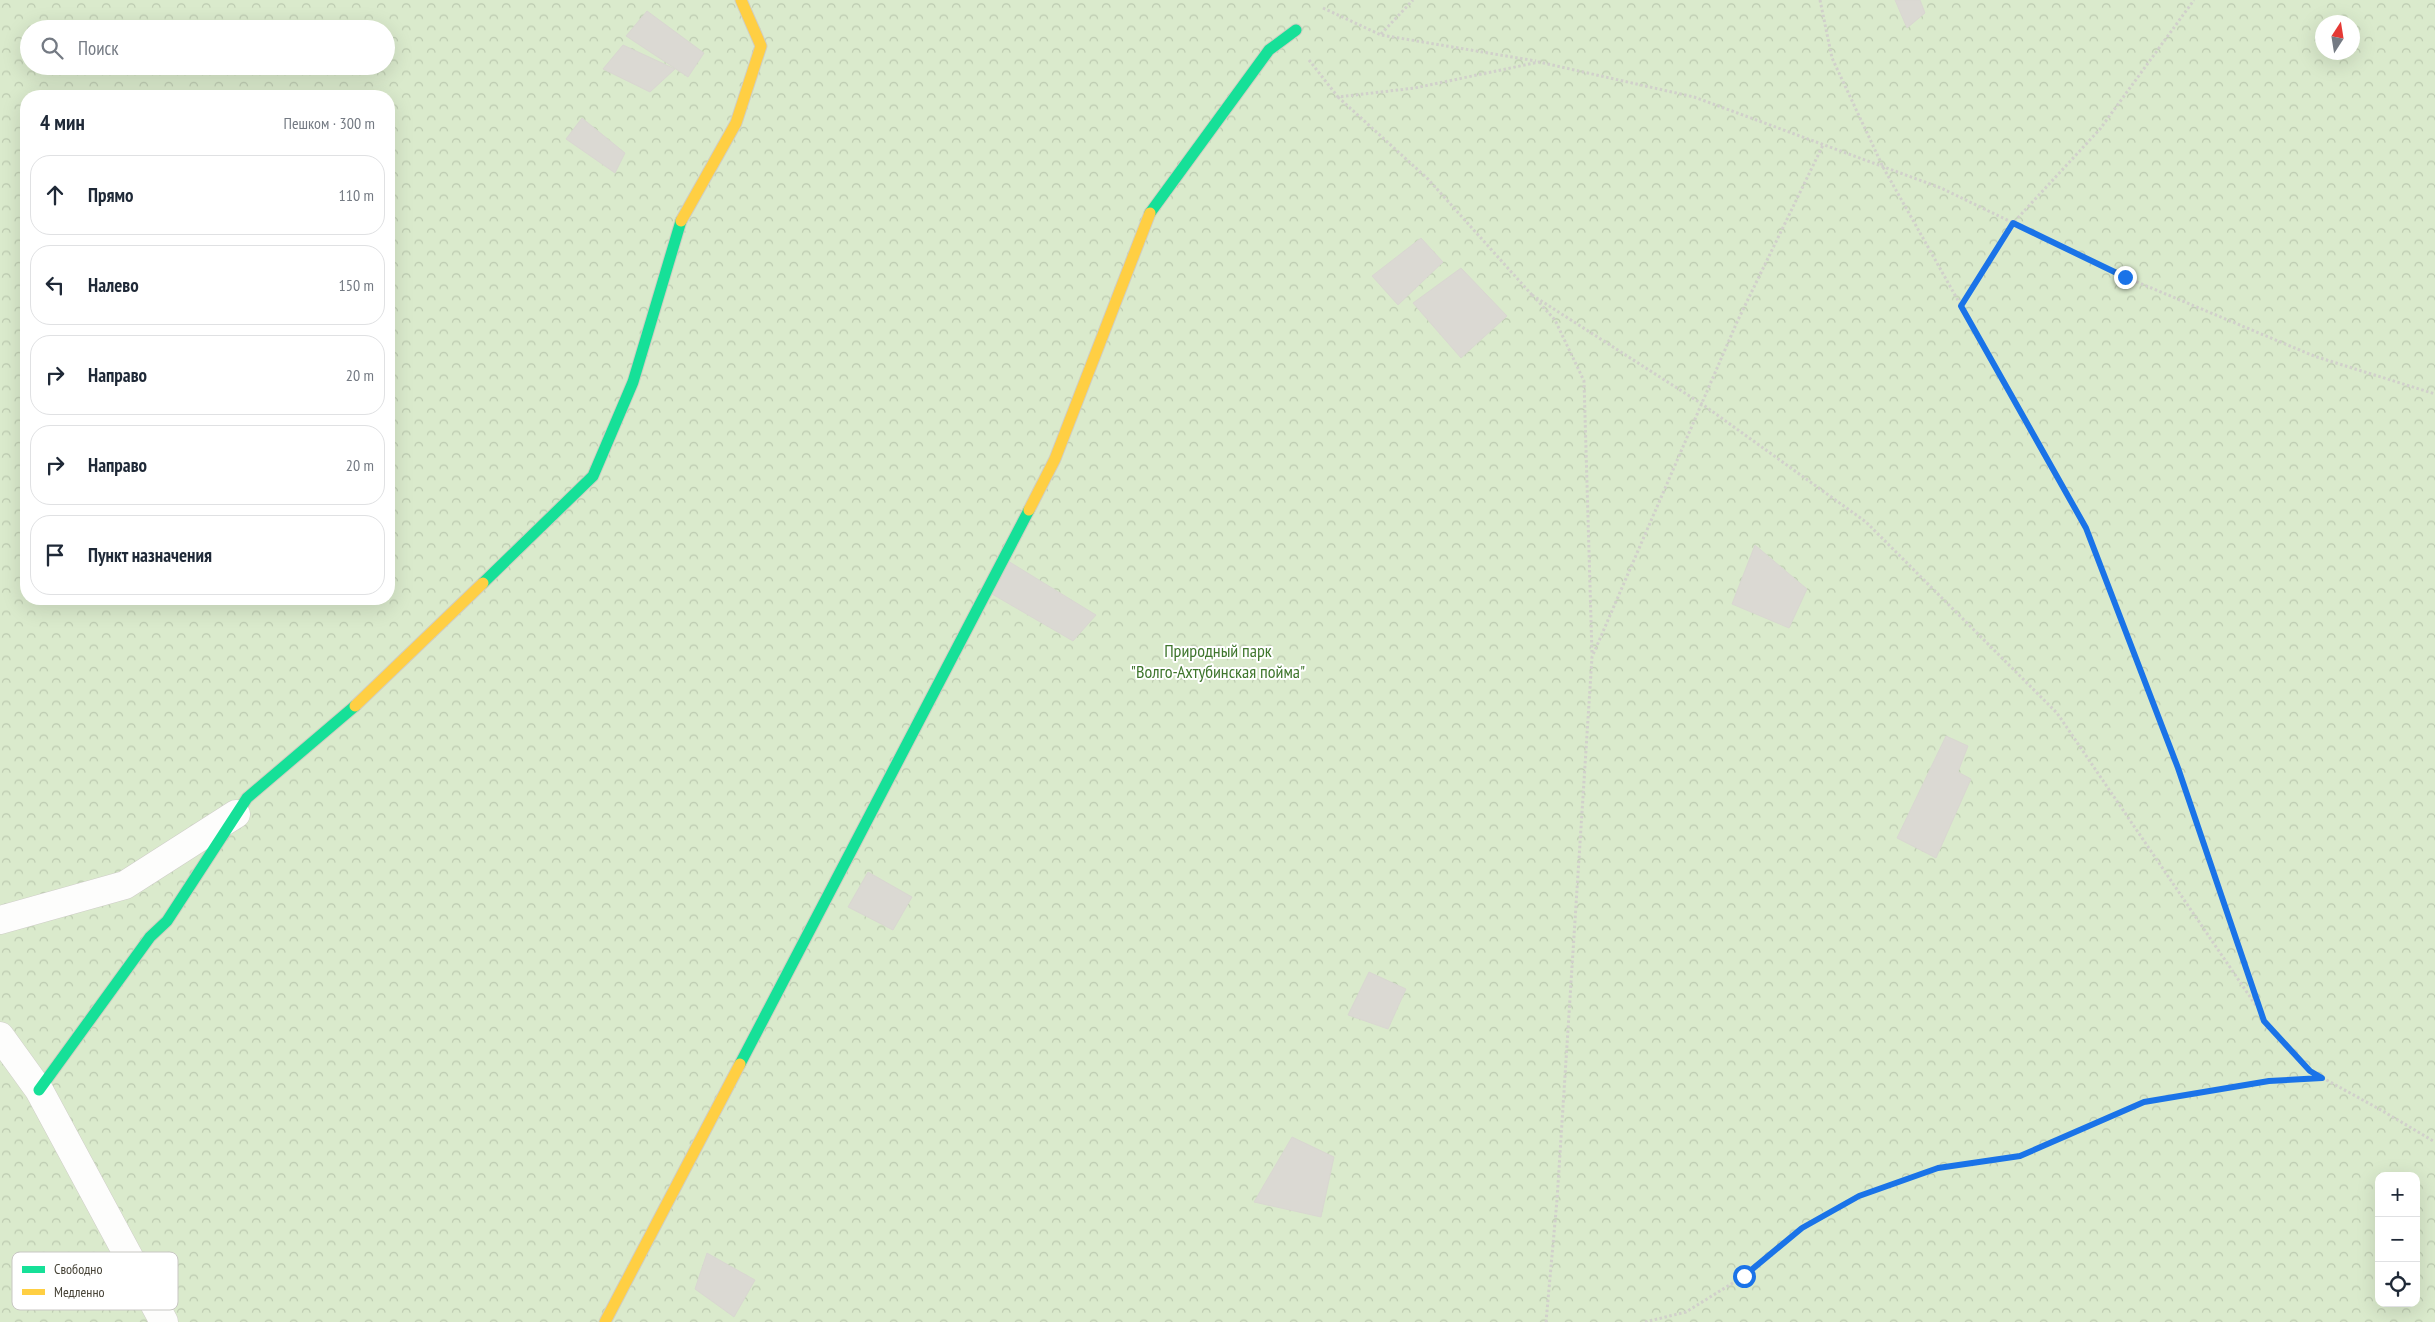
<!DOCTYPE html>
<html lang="ru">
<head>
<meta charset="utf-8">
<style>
  body { margin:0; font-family:"PT Sans Narrow",sans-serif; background:#f6f6f7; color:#1f2937 }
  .controls { position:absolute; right:15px; bottom:15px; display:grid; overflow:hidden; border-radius:10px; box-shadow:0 5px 20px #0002 }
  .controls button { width:45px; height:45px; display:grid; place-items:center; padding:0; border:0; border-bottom:1px solid #e0e1e3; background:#fff; color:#1f2937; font:25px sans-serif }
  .compass { position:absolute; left:2315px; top:15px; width:45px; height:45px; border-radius:50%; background:#fff; box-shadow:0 5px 20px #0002; rotate:12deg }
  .stop { position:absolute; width:15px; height:15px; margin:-11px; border:4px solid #1a73e8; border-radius:50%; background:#fff }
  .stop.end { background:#1a73e8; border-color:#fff; box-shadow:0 1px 5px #0008 }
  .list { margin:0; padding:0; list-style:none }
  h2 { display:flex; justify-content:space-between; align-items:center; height:65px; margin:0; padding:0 20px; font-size:21px }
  h2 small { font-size:16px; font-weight:400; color:#747a83 }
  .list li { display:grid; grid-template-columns:32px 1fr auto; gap:15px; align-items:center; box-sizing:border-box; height:80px; margin:0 10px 10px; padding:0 10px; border:1px solid #e0e1e3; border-radius:20px }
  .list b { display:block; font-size:19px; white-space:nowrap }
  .list em { font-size:16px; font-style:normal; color:#747a83 }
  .icon { flex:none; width:28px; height:28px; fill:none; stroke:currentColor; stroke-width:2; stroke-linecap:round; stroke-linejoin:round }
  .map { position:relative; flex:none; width:2435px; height:1322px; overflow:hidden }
  .search { position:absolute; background:#fff; box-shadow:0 5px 20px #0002; left:20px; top:20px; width:375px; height:55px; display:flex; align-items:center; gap:12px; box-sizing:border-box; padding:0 18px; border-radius:28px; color:#747a83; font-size:19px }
  .panel { position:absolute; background:#fff; box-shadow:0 5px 20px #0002; left:20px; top:90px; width:375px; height:515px; border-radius:20px }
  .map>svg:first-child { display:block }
  .park { fill:url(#park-crowns); fill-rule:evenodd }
  .building { fill:#dbd9d3; stroke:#d9d7d1 }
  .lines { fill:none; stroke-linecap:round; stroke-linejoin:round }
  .street-casing { stroke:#cfcec8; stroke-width:29 }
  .fast-casing { stroke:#d0cec2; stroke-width:13 }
  .slow-casing { stroke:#d0cec2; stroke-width:13 }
  .path { stroke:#d1d0cb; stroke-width:3; stroke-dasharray:2.5 2.5; stroke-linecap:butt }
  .street { stroke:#fdfdfc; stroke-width:28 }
  .fast { stroke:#16e098; stroke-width:11 }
  .slow { stroke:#ffcf43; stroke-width:11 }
  .route { stroke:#1a73e8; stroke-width:6 }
  .labels { text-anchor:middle; stroke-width:4; stroke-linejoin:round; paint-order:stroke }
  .park-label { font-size:18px; fill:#3f762d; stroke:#fff }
  .key { fill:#fff; stroke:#c8c7c3; stroke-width:1 }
  .key-label { font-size:14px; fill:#474337 }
</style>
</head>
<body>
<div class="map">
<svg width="2435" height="1322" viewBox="0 0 2435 1322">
  <defs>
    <pattern id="park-crowns" width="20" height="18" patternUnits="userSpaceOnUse" patternTransform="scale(1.25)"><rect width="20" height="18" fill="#daeacc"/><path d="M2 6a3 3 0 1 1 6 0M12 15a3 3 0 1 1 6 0" fill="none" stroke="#bccab0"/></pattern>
  </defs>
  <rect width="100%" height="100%" fill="#f1f0eb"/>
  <path class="park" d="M0,0H2435V1322H0ZM2322,22H2352V52H2322ZM29,29H386V66H29ZM26,96H389V599H26ZM2379,1176H2416V1303H2379Z"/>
  <path class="building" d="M1895,0H1920L1925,13L1907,28Z
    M647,11L704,53L688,77L626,36Z
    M623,45L675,69L650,92L603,69Z
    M582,118L625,153L615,173L566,139Z
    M1421,238L1443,262L1398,305L1372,276Z
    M1461,268L1507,316L1461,358L1413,303Z
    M1755,545L1807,589L1789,628L1732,604Z
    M1008,561L1096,615L1073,641L992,594Z
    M1946,736L1968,746L1958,772L1971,779L1936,858L1897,838Z
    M868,872L912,897L893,930L848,907Z
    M1369,972L1406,989L1388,1029L1348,1015Z
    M1292,1137L1334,1157L1321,1217L1254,1202Z
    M707,1253L755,1280L734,1317L695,1289Z"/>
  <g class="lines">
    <g class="street-casing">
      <path id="street" d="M0,920L125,885L236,814
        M0,1036L39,1090L164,1322"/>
    </g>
    <g class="fast-casing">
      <path id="fast" d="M1150,213L1269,50L1296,30
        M483,583L593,476L633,382L681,221
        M740,1064L1029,510
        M39,1090L150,937L167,921L247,798L355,706"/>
    </g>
    <g class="slow-casing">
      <path id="slow" d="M681,221L736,123L761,46L741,0
        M1029,510L1055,459L1150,213
        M355,706L483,583
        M605,1322L740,1064"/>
    </g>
    <path class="path" d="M1820,0L1832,58L1883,167L2086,528L2178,768L2263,1021L2310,1071L2381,1110L2435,1142
      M1323,8L1381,35L1536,61
      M1381,34L1413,0
      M1309,60L1338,97L1415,88L1539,62L1694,97L1941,188L2125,277L2314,356L2435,394
      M1338,97L1428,179L1532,295
      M1532,295L1702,404L1866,522L2057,713L2257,1007
      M1536,299L1555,320L1584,381L1592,654
      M1961,306L2013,223L2100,129L2194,0
      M1546,1322L1557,1200L1592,657L1737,322L1823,145
      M1645,1322L1686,1312L1744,1276L1802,1228L1859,1196L1938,1168L2021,1156L2144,1102L2269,1081L2321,1078"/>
    <use href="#street" class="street"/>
    <use href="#fast" class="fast"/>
    <use href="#slow" class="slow"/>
  </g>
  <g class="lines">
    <path class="route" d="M1744,1276L1802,1228L1859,1196L1938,1168L2020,1156L2144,1102L2269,1081L2322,1078L2310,1071L2264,1021L2178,768L2086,528L1961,306L2013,223L2125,277"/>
  </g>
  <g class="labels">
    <g class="park-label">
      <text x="1218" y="657">Природный парк<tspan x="1218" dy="21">"Волго-Ахтубинская пойма"</tspan></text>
    </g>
  </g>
  <rect x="12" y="1252" width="166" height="58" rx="8" class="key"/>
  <rect x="22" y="1266" width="23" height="7" fill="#16e098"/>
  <rect x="22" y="1289" width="23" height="6" fill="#ffcf43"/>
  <g class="key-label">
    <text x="54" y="1274">Свободно</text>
    <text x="54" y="1297">Медленно</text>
  </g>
</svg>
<div class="controls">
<button>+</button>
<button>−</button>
<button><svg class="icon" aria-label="locate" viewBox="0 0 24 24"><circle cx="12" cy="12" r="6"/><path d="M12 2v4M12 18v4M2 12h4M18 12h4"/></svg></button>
</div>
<svg class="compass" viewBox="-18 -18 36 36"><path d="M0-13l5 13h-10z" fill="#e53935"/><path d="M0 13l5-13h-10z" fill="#747a83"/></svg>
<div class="stop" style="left:1744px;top:1276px"></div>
<div class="stop end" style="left:2125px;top:277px"></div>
<div class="search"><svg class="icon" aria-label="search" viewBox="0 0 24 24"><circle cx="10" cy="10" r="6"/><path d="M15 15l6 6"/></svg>Поиск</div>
<section class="panel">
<h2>4 мин<small>Пешком · 300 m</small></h2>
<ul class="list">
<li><svg class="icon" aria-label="ahead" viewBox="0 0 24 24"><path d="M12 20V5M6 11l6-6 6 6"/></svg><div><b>Прямо</b></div><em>110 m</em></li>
<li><svg class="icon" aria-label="left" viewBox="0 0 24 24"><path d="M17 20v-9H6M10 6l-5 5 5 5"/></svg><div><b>Налево</b></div><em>150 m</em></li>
<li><svg class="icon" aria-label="right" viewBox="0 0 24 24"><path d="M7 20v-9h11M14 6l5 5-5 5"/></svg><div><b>Направо</b></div><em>20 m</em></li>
<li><svg class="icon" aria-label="right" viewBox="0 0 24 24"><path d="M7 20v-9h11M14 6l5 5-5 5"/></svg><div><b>Направо</b></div><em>20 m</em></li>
<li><svg class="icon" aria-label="arrive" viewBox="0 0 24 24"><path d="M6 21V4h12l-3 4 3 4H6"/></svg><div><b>Пункт назначения</b></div></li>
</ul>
</section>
</div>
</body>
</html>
